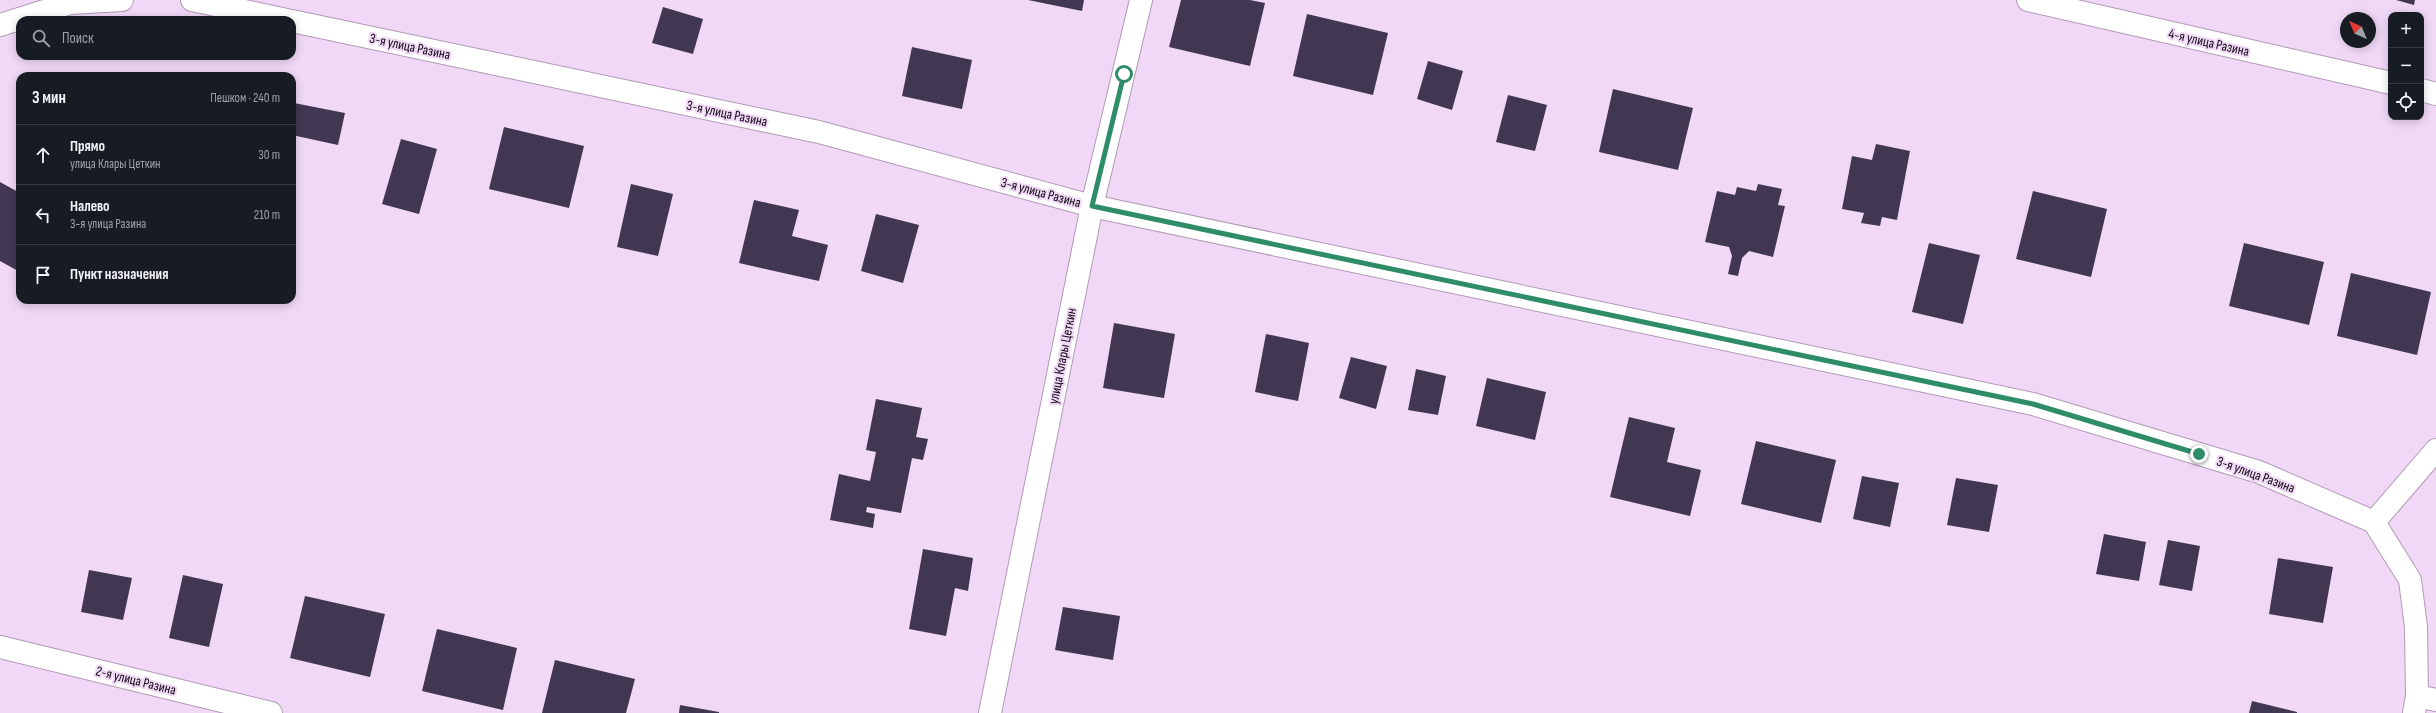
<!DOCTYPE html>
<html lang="ru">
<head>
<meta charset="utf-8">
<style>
  body { margin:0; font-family:"Sofia Sans Condensed",sans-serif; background:#20242c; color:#f1f3f6 }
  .controls { position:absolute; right:12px; top:12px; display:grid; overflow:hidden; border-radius:8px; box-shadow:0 2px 10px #0003 }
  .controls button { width:36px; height:36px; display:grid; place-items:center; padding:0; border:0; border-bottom:1px solid #363941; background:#171b24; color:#f1f3f6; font:20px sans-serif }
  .compass { position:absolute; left:2340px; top:12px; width:36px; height:36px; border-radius:50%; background:#171b24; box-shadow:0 2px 10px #0003; rotate:316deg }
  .stop { position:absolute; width:12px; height:12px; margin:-9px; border:3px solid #2e8d66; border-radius:50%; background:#fff }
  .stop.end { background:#2e8d66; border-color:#fff; box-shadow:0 1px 4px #0008 }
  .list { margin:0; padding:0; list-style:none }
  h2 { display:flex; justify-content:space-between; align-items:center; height:52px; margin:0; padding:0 16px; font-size:17px }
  h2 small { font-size:13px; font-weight:400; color:#9ea1a6 }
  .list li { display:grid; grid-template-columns:26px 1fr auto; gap:12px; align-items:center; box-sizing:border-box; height:60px; padding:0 16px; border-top:1px solid #363941 }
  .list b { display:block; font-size:15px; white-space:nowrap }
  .list p { margin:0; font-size:13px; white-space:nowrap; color:#9ea1a6 }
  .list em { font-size:13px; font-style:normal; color:#9ea1a6 }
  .icon { flex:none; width:22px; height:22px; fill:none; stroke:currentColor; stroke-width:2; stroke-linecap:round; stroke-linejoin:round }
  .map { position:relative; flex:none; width:2436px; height:713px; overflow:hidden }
  .search { position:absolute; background:#171b24; box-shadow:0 2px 10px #0003; left:16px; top:16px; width:280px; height:44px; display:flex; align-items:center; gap:10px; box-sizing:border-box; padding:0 14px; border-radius:12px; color:#9ea1a6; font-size:15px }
  .panel { position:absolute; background:#171b24; box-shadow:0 2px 10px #0003; left:16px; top:72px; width:280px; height:232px; border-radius:12px }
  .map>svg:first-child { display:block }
  .building { fill:#423752 }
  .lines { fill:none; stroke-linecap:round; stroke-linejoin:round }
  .minor-casing { stroke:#b19ab6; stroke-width:24 }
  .tertiary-casing { stroke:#b19ab6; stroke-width:24 }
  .minor { stroke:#fff; stroke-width:22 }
  .tertiary { stroke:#fff; stroke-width:22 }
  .route { stroke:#2e8d66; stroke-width:5 }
  .labels { text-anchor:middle; stroke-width:4; stroke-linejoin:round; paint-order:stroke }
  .street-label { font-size:14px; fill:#110913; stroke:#f0d8f6 }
</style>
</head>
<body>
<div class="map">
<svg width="2436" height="713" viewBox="0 0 2436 713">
  <rect width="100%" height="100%" fill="#f0d8f6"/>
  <path class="building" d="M1028,0H1084L1082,11Z
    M1181,0H1250L1265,3L1250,66L1169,47Z
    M2396,0H2415L2414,5Z
    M663,7L703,19L693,54L652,43Z
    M1307,14L1388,33L1373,95L1293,76Z
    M912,47L972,60L962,109L902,96Z
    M1428,61L1463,71L1452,110L1417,99Z
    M1613,89L1693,108L1678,170L1599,152Z
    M1508,95L1547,105L1535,151L1496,142Z
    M294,103L345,113L338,145L292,135Z
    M504,127L584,146L569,208L489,189Z
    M401,139L437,149L419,214L382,204Z
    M1876,144L1910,151L1897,220L1882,217L1880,226L1861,223L1864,213L1842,209L1852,156L1872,160Z
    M0,182L20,193V272L0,261Z
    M631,184L673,194L658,256L617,247Z
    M1758,184L1782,189L1778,205L1785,206L1773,257L1749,251L1742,258L1738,276L1728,274L1732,256L1729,247L1705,242L1717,191L1735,195L1737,187L1756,191Z
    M2033,191L2107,209L2091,277L2016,259Z
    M754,200L799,210L792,236L828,245L819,281L739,263Z
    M876,214L919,225L903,283L861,271Z
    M1929,243L1980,255L1963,324L1912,312Z
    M2244,243L2324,262L2309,325L2229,306Z
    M2351,273L2431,292L2417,355L2337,336Z
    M1114,323L1175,334L1164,398L1103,388Z
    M1266,334L1309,343L1298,401L1255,392Z
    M1351,357L1387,366L1376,409L1339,398Z
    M1416,369L1446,376L1438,415L1408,410Z
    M1487,378L1546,392L1535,440L1476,426Z
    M876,399L922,408L916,437L928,439L923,460L912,458L901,513L867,507L866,512L875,514L873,528L830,520L839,474L870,481L876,452L866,450Z
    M1629,417L1675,428L1667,462L1701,470L1690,516L1610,497Z
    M1756,441L1836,460L1821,523L1741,504Z
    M1862,476L1899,483L1890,527L1853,519Z
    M1956,478L1998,485L1989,532L1947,525Z
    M2104,534L2146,542L2139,581L2096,574Z
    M2168,540L2200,546L2192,591L2159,585Z
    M923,549L973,558L968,591L955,588L946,636L909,629Z
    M2278,558L2333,567L2323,623L2269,614Z
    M89,570L132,578L123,620L81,612Z
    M183,575L223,584L209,647L169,638Z
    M305,596L385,614L370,677L290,658Z
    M1063,607L1120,616L1113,660L1055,650Z
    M437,629L517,648L503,710L422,691Z
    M555,660L635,679L626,713H542Z
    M2252,701L2297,712V713H2249Z
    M680,705L719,712V713H679Z"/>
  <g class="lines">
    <g class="minor-casing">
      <path id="minor" d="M2028,0L2391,83
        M2421,90L2436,94
        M2374,522L2436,450
        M0,647L271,713
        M990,713L1092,206L1141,0
        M2414,713L2417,696"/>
    </g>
    <g class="tertiary-casing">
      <path id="tertiary" d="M192,0L287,20
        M292,21L819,132L1092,206L2033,404L2259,472L2374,522L2410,580L2416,627L2417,696L2436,700
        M0,25L70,3L122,0"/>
    </g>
    <use href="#minor" class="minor"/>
    <use href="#tertiary" class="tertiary"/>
  </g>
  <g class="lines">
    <path class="route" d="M1124,74L1092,206L2033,404L2199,454"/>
  </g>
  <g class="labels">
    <g class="street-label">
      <text transform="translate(2209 42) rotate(13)" y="5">4-я улица Разина</text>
      <text transform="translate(410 46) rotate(12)" y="5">3-я улица Разина</text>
      <text transform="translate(727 113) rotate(12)" y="5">3-я улица Разина</text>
      <text transform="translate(1041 192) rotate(15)" y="5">3-я улица Разина</text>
      <text transform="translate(1062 356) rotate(-79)" y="5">улица Клары Цеткин</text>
      <text transform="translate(2256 474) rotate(20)" y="5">3-я улица Разина</text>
      <text transform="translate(136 680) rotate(14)" y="5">2-я улица Разина</text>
    </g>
  </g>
</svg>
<div class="controls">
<button>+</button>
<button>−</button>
<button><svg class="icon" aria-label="locate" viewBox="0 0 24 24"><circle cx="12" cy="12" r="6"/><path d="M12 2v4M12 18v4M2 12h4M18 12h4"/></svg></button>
</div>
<svg class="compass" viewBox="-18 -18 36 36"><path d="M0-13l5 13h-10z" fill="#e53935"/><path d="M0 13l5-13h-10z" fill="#9ea1a6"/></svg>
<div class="stop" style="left:1124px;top:74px"></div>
<div class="stop end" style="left:2199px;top:454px"></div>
<div class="search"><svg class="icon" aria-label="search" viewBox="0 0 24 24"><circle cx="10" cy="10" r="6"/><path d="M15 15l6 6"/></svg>Поиск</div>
<section class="panel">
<h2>3 мин<small>Пешком · 240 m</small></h2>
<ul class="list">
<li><svg class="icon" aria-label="ahead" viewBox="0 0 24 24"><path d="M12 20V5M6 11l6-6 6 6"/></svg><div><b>Прямо</b><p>улица Клары Цеткин</p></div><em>30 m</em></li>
<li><svg class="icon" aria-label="left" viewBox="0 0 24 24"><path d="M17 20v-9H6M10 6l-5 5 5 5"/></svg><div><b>Налево</b><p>3-я улица Разина</p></div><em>210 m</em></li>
<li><svg class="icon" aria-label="arrive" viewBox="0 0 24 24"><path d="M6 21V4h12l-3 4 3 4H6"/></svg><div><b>Пункт назначения</b></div></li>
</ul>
</section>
</div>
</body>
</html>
